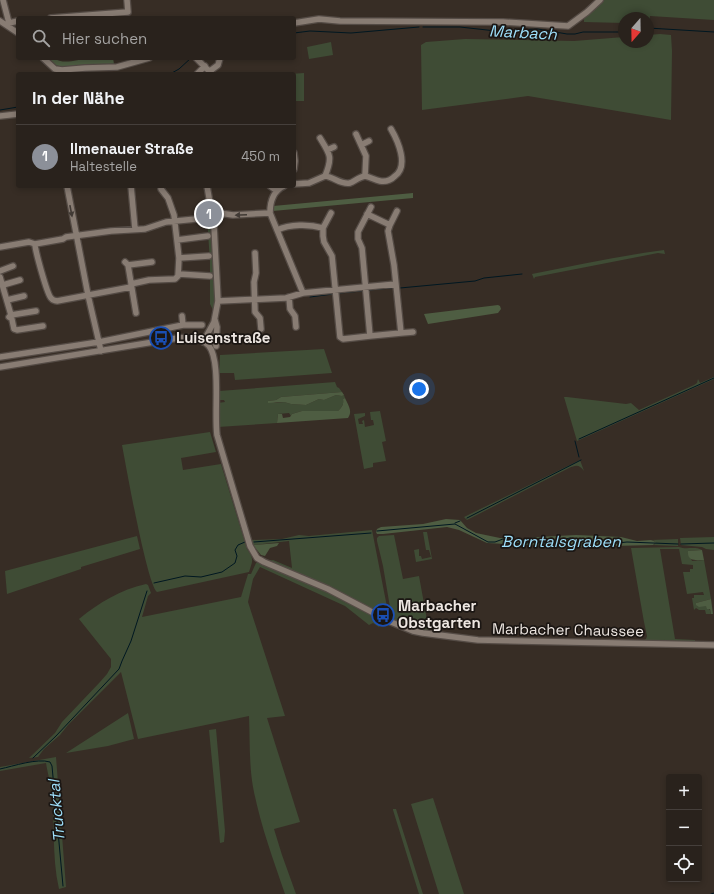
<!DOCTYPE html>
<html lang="de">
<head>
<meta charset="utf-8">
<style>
  body { margin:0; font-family:"Space Grotesk",sans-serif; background:#312a25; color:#f1f3f6 }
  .controls { position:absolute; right:12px; bottom:12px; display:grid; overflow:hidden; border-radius:4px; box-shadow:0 2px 6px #0003 }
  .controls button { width:36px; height:36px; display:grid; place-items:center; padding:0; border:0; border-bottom:1px solid #453f3b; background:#29221c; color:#f1f3f6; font:20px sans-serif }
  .compass { position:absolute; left:618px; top:12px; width:36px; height:36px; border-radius:50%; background:#29221c; box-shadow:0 2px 6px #0003; rotate:200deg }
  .you { position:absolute; left:419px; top:389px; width:14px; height:14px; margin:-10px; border:3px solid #fff; border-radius:50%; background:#1a73e8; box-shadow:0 0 0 6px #1a73e833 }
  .badge { display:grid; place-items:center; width:26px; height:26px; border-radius:50%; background:#8c9099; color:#fff; font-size:13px; font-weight:700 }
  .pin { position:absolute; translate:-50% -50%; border:2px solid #fff; box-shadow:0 1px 4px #0006 }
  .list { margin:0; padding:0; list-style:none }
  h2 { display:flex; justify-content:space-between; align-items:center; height:52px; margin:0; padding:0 16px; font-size:17px }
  h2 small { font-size:13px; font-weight:400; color:#a5a4a3 }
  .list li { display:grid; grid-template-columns:26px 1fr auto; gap:12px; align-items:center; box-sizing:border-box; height:64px; padding:0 16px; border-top:1px solid #453f3b }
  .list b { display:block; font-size:15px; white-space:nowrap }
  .list p { margin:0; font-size:13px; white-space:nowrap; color:#a5a4a3 }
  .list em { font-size:13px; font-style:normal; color:#a5a4a3 }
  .icon { flex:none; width:22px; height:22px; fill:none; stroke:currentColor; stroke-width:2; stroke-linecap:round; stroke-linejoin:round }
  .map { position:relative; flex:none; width:714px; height:894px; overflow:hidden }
  .search { position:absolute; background:#29221c; box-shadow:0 2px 6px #0003; left:16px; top:16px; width:280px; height:44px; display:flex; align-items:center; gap:10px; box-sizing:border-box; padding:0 14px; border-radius:4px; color:#a5a4a3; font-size:15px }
  .panel { position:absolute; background:#29221c; box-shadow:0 2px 6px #0003; left:16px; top:72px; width:280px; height:116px; border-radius:4px }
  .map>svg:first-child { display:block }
  .green { fill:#3f4c35 }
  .forest { fill:#4e5d42 }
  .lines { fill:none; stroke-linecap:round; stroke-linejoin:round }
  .stream { stroke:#001721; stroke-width:1 }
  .minor-casing { stroke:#544b45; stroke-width:8 }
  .minor { stroke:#887c73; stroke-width:5.5 }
  .oneway { fill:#413a35 }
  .labels { text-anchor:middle; stroke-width:3.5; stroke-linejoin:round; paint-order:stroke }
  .poi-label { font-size:15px; font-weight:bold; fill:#ede6e1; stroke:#1b1613; text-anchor:start }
  .street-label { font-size:15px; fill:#ede6e1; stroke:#1b1613 }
  .water-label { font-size:16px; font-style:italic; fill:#9ddef9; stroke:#1b1613 }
</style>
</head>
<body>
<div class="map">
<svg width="714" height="894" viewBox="0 0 714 894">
  <rect width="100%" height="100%" fill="#372d25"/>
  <path class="green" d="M603,0H714V20L650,16L649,24H648V18H624V23L584,22V19Z
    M660,34L671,35L672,51L671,120L528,96L422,110L421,45L426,42L465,39L574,41L624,37V42H648V35Z
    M331,42L333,55L309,59L307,47Z
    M304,73V101H294V74H290Z
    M207,217H210L211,226L215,292L214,311L212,308L210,304V262Z
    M664,250L665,254L658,253L535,277L534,279L532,274C576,265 620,256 664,250Z
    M324,349L332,373L235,380L234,373H219L220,355Z
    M714,377V379L577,441L564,397H567L626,404L631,403L639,410L694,385L697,383L698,379L700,383Z
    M335,382L337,387L339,388L342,392L281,397L276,400L268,401L276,403L284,402L291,404L306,405L319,399L324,400L336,395L342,396L344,395L345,398L343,399C344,405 342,407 338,411H302L292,414L291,416L289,413L278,414L277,423L218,427V403L225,402L224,400H219V391Z
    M380,411L386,441L382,442L386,461L373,463V467L364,469L354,414L365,413V416L358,419L359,424H363L362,421L364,420L365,427L374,425L373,420H371L370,412Z
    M210,432L216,452L181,458L183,470L221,464L247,549C254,559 253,560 249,572L157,592C147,584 126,466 122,445Z
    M580,460L584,471C579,464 576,465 569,468L467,520L464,517Z
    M372,530L388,612L386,613L387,616L378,613L268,561L273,560L292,568L289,541L253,545L251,540L282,539L299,535L309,536Z
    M423,532H427L432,559L416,562L414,550L419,549V556H421L422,559L431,557L429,550H426Z
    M394,535L403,579L419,576L429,631L408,626L392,619L383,566L377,541V538L379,536Z
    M137,536L140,549L81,567V569L7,594L5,571Z
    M714,537V550L706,549L702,547L681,545L680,538Z
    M678,539V546L653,545L655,544V541L651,540Z
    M679,547C686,550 695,546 702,550L688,551L692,561L704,560L711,599L696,603C705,605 709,604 711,614H706L705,610H699L696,608L694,610L692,598H694V595H704L703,592L687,594L683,572H690V569H693V565L682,564L679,549H660L675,639L695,640V643L642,641L646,639L647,636L644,622L631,548Z
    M258,562L327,591L384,621L379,627L373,623L369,625L345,606L260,567L253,579L248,602L285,716L267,718L300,822L274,829L282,855L296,894H285C273,859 260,824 253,787C249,764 250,740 249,716L138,739L121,672L68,725L60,735L44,749L38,757L29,758L55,733L62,722L100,682L107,674L111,667V659L79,619C100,602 120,590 146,584L148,585L151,593L148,596L142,617L241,597L248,574H251L256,563Z
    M128,713L134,739L108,746L66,753Z
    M216,729L225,831L224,842L220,843L209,730Z
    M56,757L66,887L59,889C51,855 56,819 50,784C49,777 47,770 46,763L0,771V767Z
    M433,798L464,894H439L411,804Z
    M393,809H396L423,894H419L393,810Z"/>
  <path class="forest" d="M47,58H54C62,65 78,60 87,58C95,57 105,58 113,58L114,64L62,67L53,64Z
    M413,193V198L273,211V206Z
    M498,305L500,306L501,309L498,313L428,324L424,314Z
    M342,392L344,395L342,396L336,395L324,400L319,399L306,405L291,404L284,402L268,403V401L276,400L281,397Z
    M345,398C348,405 353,411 348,418L277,423L278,414H282L283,418L290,417L292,414L302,411H338C342,407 344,405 343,399Z
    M446,519L460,520L467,528L476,533L500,538L523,539L538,537L576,535L621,537L637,541L651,540L656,542L653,545L573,547L568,541L567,542L569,545L568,547L487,543L459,530L447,527L383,534H377L376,532L377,529L381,527L423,524Z
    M279,543L277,546L270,548L265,556L261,555L253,545Z
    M702,550L704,560C696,560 687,562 688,551Z
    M711,599L713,614H711L710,609H707L706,606L699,607L696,605V603Z"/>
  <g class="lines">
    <path class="stream" d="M423,27H460L496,31L538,29L567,34H575L583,32H624
      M648,28L714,32
      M294,33L310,31L351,33L419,27
      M170,74L179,69L191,58
      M0,110L18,107
      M400,288L475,281L484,278L522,274
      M370,290L392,288
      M340,293L362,291
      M310,297L333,294
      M579,439L714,378
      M575,441L579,457
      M467,518L581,460
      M455,523L460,521
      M377,531L455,524L488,542H495L503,539L512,544L538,542L547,543L570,538L585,541L600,542L607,544L627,542L678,544
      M254,542L371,533
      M681,544L714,543
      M154,583L185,576L201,577L222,572L235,563L237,556L235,550L238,545L245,542
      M33,758L56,736L119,669L122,661L131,641L147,591
      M0,769C14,766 37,758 50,762L52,766L63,886
      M711,894L714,893"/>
    <g class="minor-casing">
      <path id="minor" d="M3,0L9,23
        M51,18L128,12L127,0
        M0,21L18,33
        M294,23L319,19L340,21L503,22L568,26L587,12L600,0
        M7,25L9,23L18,21
        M43,58L55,69L62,70L85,68L117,67L149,58
        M196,58L212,74
        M210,71L218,65L220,58
        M197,74L205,66
        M0,116L18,114
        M361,145L369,141
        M327,150L334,147
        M294,153L295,161L294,169
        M325,176C334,177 341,185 350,183C355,181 359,177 365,176L366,156L356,134
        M365,176C370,177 375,180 380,181C385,182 391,180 395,176C409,166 398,141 391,129
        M294,184L309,183L325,176C333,157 330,154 320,138
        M67,186L88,295L101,351
        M131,186L135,229
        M270,186L277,191
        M284,186C273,191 270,201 270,213L303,293
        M371,207L358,232V239L362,248L370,336L401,333
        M397,211L390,225L388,231L394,265L401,333L413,332
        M331,213L323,228V236L324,242L332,256L340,337L343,339L370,336
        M367,214L390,225
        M212,215L219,213L233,215L270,213
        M277,230C290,224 309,224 323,228
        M177,240L208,236
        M35,244C35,250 47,294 51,298C53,301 54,300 57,301L131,287
        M0,247L29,242L35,244L63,239L66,237L111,231L145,229L166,222L206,218
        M255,253L256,273L254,282L255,312L260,318L261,329
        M179,258L209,256
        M125,262L128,265L136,313
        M128,265L152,262
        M0,271L13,266
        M179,274L210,276
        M0,277L11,315L9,317
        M131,284L149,280L175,279L178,276L179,258L174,215L168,198L161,189V186
        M3,285L20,280
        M289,297L290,309L295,316L296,327
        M7,300L24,296
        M218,301L286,298L303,293L396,284
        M36,311L11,315L14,329L17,330L43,326
        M182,316L183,325
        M215,320L217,327L216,346
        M203,342L214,322L218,301L214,226L207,186
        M0,357L99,342L183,325H202
        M0,367L178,338C189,337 201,337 209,346C221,361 214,414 217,435L250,546L257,558L264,562L328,589L391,622L413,631L423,633L478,640L714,645"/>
    </g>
    <use href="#minor" class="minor"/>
  </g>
  <defs><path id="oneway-solid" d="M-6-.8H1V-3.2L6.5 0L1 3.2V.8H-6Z"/></defs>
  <g class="oneway">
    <use href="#oneway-solid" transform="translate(71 211) rotate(79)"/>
    <use href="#oneway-solid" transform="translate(241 215) rotate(177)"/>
  </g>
  <defs>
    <g id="bus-ring" transform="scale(1.15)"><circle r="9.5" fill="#1b1613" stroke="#1a4fb4" stroke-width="1.5"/><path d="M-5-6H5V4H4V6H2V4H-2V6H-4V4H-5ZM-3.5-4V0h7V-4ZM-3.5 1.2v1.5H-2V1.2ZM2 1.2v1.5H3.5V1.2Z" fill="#1a4fb4"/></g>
  </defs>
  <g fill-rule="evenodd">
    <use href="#bus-ring" x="161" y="338"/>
    <use href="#bus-ring" x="383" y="615"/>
  </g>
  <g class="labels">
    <g class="poi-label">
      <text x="176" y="343">Luisenstraße</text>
      <text x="398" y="611">Marbacher<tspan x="398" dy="17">Obstgarten</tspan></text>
    </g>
    <g class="street-label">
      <text transform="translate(568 630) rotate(1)" y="5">Marbacher Chaussee</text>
    </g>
    <g class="water-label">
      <text transform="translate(523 32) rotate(3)" y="6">Marbach</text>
      <text x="561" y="547">Borntalsgraben</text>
      <text transform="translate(56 811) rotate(-95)" y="6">Trucktal</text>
    </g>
  </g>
</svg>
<div class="controls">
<button>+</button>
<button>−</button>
<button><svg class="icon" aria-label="locate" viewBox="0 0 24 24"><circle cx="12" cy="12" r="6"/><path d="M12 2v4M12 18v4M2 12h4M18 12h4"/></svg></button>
</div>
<svg class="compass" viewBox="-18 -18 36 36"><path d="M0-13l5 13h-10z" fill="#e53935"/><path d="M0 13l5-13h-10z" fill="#a5a4a3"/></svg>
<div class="you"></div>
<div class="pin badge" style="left:209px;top:214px">1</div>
<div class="search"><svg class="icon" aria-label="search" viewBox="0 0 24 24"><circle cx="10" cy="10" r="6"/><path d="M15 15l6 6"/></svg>Hier suchen</div>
<section class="panel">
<h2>In der Nähe<small></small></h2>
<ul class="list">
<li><span class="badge">1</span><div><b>Ilmenauer Straße</b><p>Haltestelle</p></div><em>450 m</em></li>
</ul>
</section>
</div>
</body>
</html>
